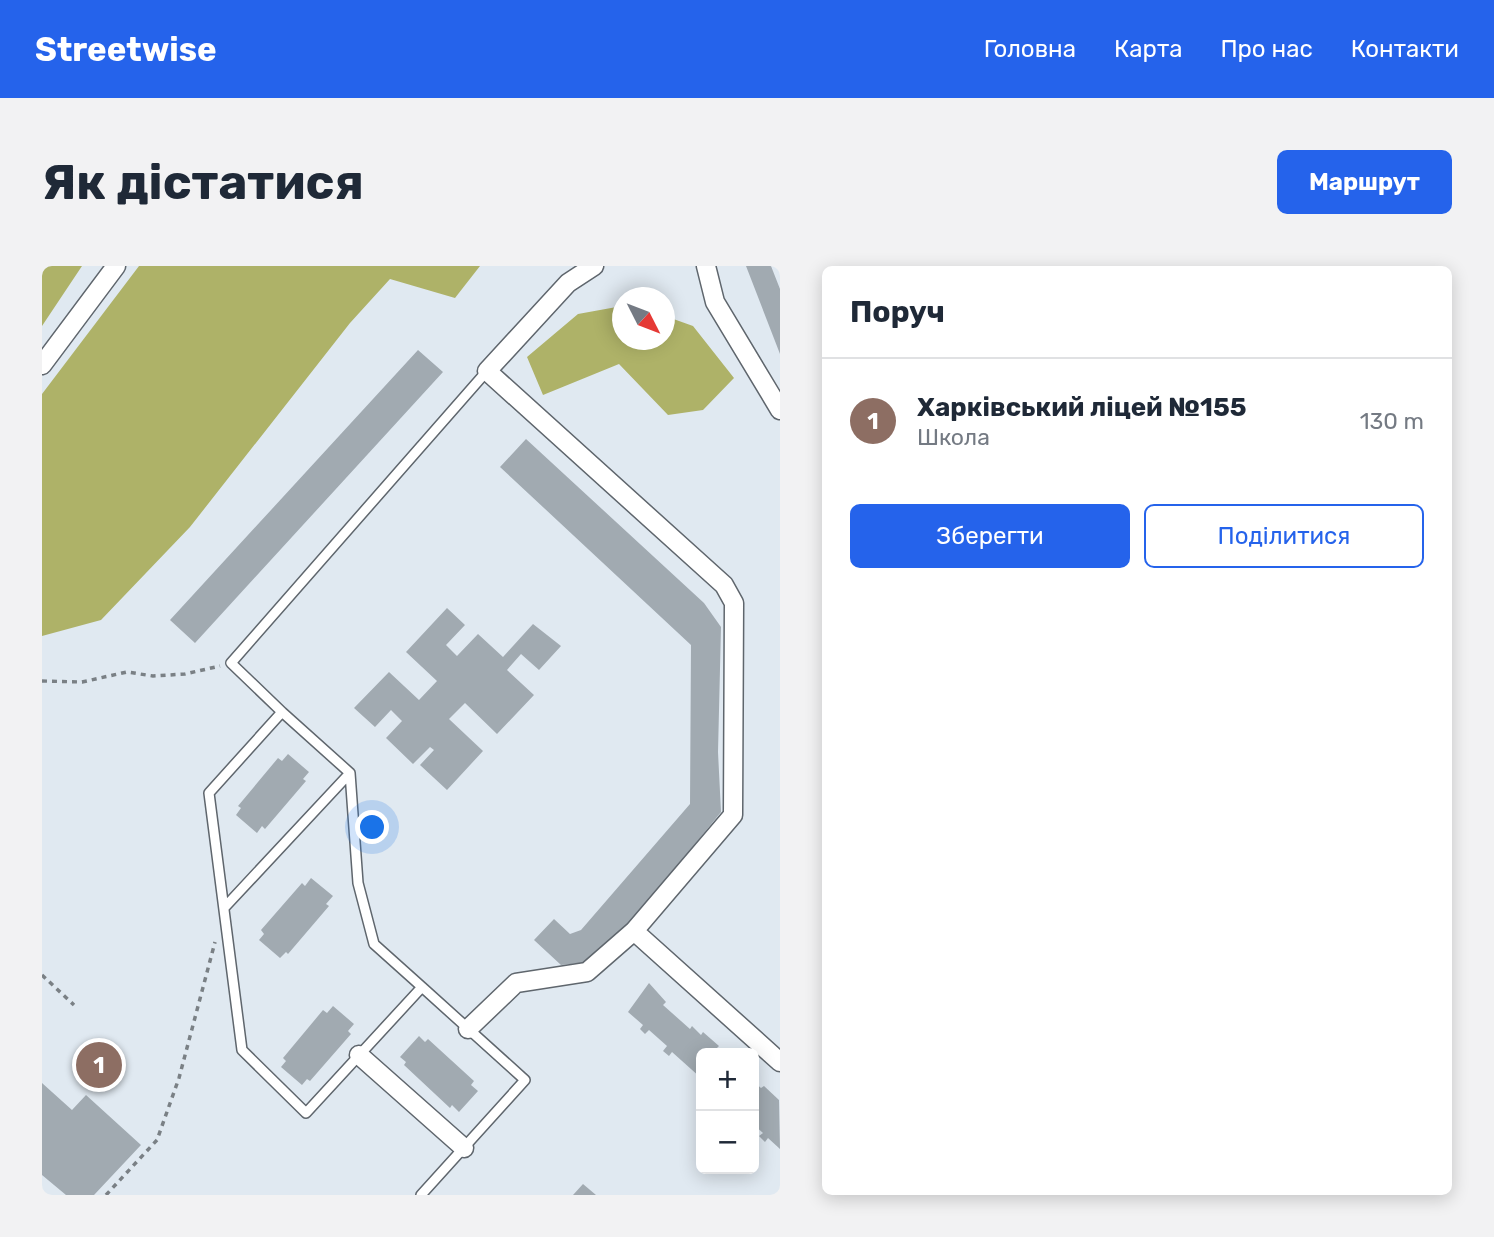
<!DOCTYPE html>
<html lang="uk">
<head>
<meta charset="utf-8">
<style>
  body { margin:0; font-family:Rubik,sans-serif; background:#f2f2f3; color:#1f2937 }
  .controls { position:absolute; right:21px; bottom:21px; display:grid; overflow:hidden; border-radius:10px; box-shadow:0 4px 18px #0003 }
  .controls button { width:63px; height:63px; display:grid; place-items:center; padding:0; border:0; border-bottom:2px solid #e0e1e3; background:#fff; color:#1f2937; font:35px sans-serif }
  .compass { position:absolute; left:570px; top:21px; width:63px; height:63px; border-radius:50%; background:#fff; box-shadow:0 4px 18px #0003; rotate:132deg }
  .you { position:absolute; left:331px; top:562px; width:24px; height:24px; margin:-18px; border:5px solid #fff; border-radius:50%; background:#1a73e8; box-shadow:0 0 0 10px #1a73e833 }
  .badge { display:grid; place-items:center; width:46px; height:46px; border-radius:50%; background:#2563eb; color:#fff; font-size:23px; font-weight:700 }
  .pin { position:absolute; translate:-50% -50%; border:4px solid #fff; box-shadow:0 2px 7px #0006 }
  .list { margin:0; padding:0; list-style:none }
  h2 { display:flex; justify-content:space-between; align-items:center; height:91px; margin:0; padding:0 28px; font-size:30px }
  h2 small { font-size:23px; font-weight:400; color:#747a83 }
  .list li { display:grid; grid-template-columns:46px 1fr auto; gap:21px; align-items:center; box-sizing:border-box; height:126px; padding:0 28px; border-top:2px solid #e0e1e3 }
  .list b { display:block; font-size:26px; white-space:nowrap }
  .list p { margin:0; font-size:23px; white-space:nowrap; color:#747a83 }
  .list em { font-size:23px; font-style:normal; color:#747a83 }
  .actions { display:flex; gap:14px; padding:21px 28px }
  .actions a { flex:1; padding:16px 0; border:2px solid #2563eb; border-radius:10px; text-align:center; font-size:24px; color:#2563eb }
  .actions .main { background:#2563eb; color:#fff }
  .map { position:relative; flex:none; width:738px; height:929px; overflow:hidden; border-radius:10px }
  header { display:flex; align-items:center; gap:42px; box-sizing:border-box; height:98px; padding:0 35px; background:#2563eb; color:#fff }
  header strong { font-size:33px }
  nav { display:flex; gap:38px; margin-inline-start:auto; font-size:24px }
  .intro { display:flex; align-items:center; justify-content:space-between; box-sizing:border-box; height:168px; padding:0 42px }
  h1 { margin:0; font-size:49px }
  .button { padding:18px 32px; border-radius:10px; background:#2563eb; color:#fff; font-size:24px; font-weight:700 }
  main { display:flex; gap:42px; padding:0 42px }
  aside { flex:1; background:#fff; border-radius:10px; box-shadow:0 4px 18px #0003 }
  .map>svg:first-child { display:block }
  .forest { fill:#aeb268 }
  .building { fill:#a1aab1 }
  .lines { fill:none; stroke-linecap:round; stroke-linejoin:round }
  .lane-casing { stroke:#5f666d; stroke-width:12 }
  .street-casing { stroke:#5f666d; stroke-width:21 }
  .path { stroke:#7a8085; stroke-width:3.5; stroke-dasharray:5 5; stroke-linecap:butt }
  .lane { stroke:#fff; stroke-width:9 }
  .street { stroke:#fff; stroke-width:18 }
</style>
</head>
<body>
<header>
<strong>Streetwise</strong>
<nav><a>Головна</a><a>Карта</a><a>Про нас</a><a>Контакти</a></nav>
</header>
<div class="intro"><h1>Як дістатися</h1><a class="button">Маршрут</a></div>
<main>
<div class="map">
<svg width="738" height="929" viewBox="0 0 738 929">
  <rect width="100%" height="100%" fill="#e0e9f1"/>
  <path class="forest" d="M0,0H40L0,60Z
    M97,0H438L413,32L348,13L308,57L148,261L59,354L0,370V128Z
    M580,40V74H622L623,50L651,60L692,112L661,144L626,149L577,98L501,129L485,91L536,48Z"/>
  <path class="building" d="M704,0H729L738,23V88Z
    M376,84L401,106L153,377L128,354Z
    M484,173L662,337L679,361L676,486L679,546L558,695L519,699L492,674L512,653L528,668L539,664L648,538L649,379L458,201Z
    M405,342L423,359L404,379L415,390L436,368L461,391L491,358L519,380L497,404L479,388L465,404L492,429L455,468L423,437L407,453L441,485L405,524L378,499L392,484L388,481L371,498L344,472L360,455L349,444L333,461L312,442L347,406L377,434L395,415L364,386Z
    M246,488L267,506L261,513L264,515L223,563L220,560L215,567L194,549L199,542L196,540L236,492L240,495Z
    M269,612L291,630L284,638L287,640L246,688L244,686L238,692L217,674L222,668L219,664L260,617L263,620Z
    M607,717L624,736L621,739L648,763L650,760L659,769L661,766L677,780L675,782L681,787H659V812L630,786L627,790L621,785L625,780L607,764L603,768L598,763L601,759L586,746Z
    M291,740L312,758L306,765L309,768L268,815L265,813L260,819L239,801L244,795L241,792L281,744L285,747Z
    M377,770L383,776L386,773L432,815L429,819L436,825L417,846L410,839L408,842L362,799L364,796L358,791Z
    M712,816L719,822L722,820L737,834L738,883L726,872L723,876L717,870L721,867L712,859Z
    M0,817L30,844L44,829L99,879L52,929H24L0,909Z
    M541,918L554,929H531Z"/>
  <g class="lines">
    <g class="lane-casing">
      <path id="lane" d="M240,446L308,507L316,617L332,678L380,721
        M182,642L308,507
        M379,929L483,814L380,721L264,847L200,784L167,527L240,446L189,397L445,105"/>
    </g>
    <g class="street-casing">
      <path id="street" d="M552,0L526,17L445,105L682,319L692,337L691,549L592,665L738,796
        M664,0L673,36L738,144
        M0,99L74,0
        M426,763L474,717L545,706L592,665
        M317,789L422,882"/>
    </g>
    <path class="path" d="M0,415L40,416L85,406L111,410L143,408L178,400
      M0,709L32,739
      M64,929L115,874L137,812L173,676"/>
    <use href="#lane" class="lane"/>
    <use href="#street" class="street"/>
  </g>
</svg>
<div class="controls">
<button>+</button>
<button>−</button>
</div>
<svg class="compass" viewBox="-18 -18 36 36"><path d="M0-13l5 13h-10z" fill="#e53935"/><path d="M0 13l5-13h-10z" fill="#747a83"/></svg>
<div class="you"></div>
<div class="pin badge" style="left:57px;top:799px;background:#8d6e63">1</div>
</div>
<aside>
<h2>Поруч<small></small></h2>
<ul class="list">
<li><span class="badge" style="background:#8d6e63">1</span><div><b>Харківський ліцей №155</b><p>Школа</p></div><em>130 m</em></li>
</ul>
<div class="actions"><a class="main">Зберегти</a><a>Поділитися</a></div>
</aside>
</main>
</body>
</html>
